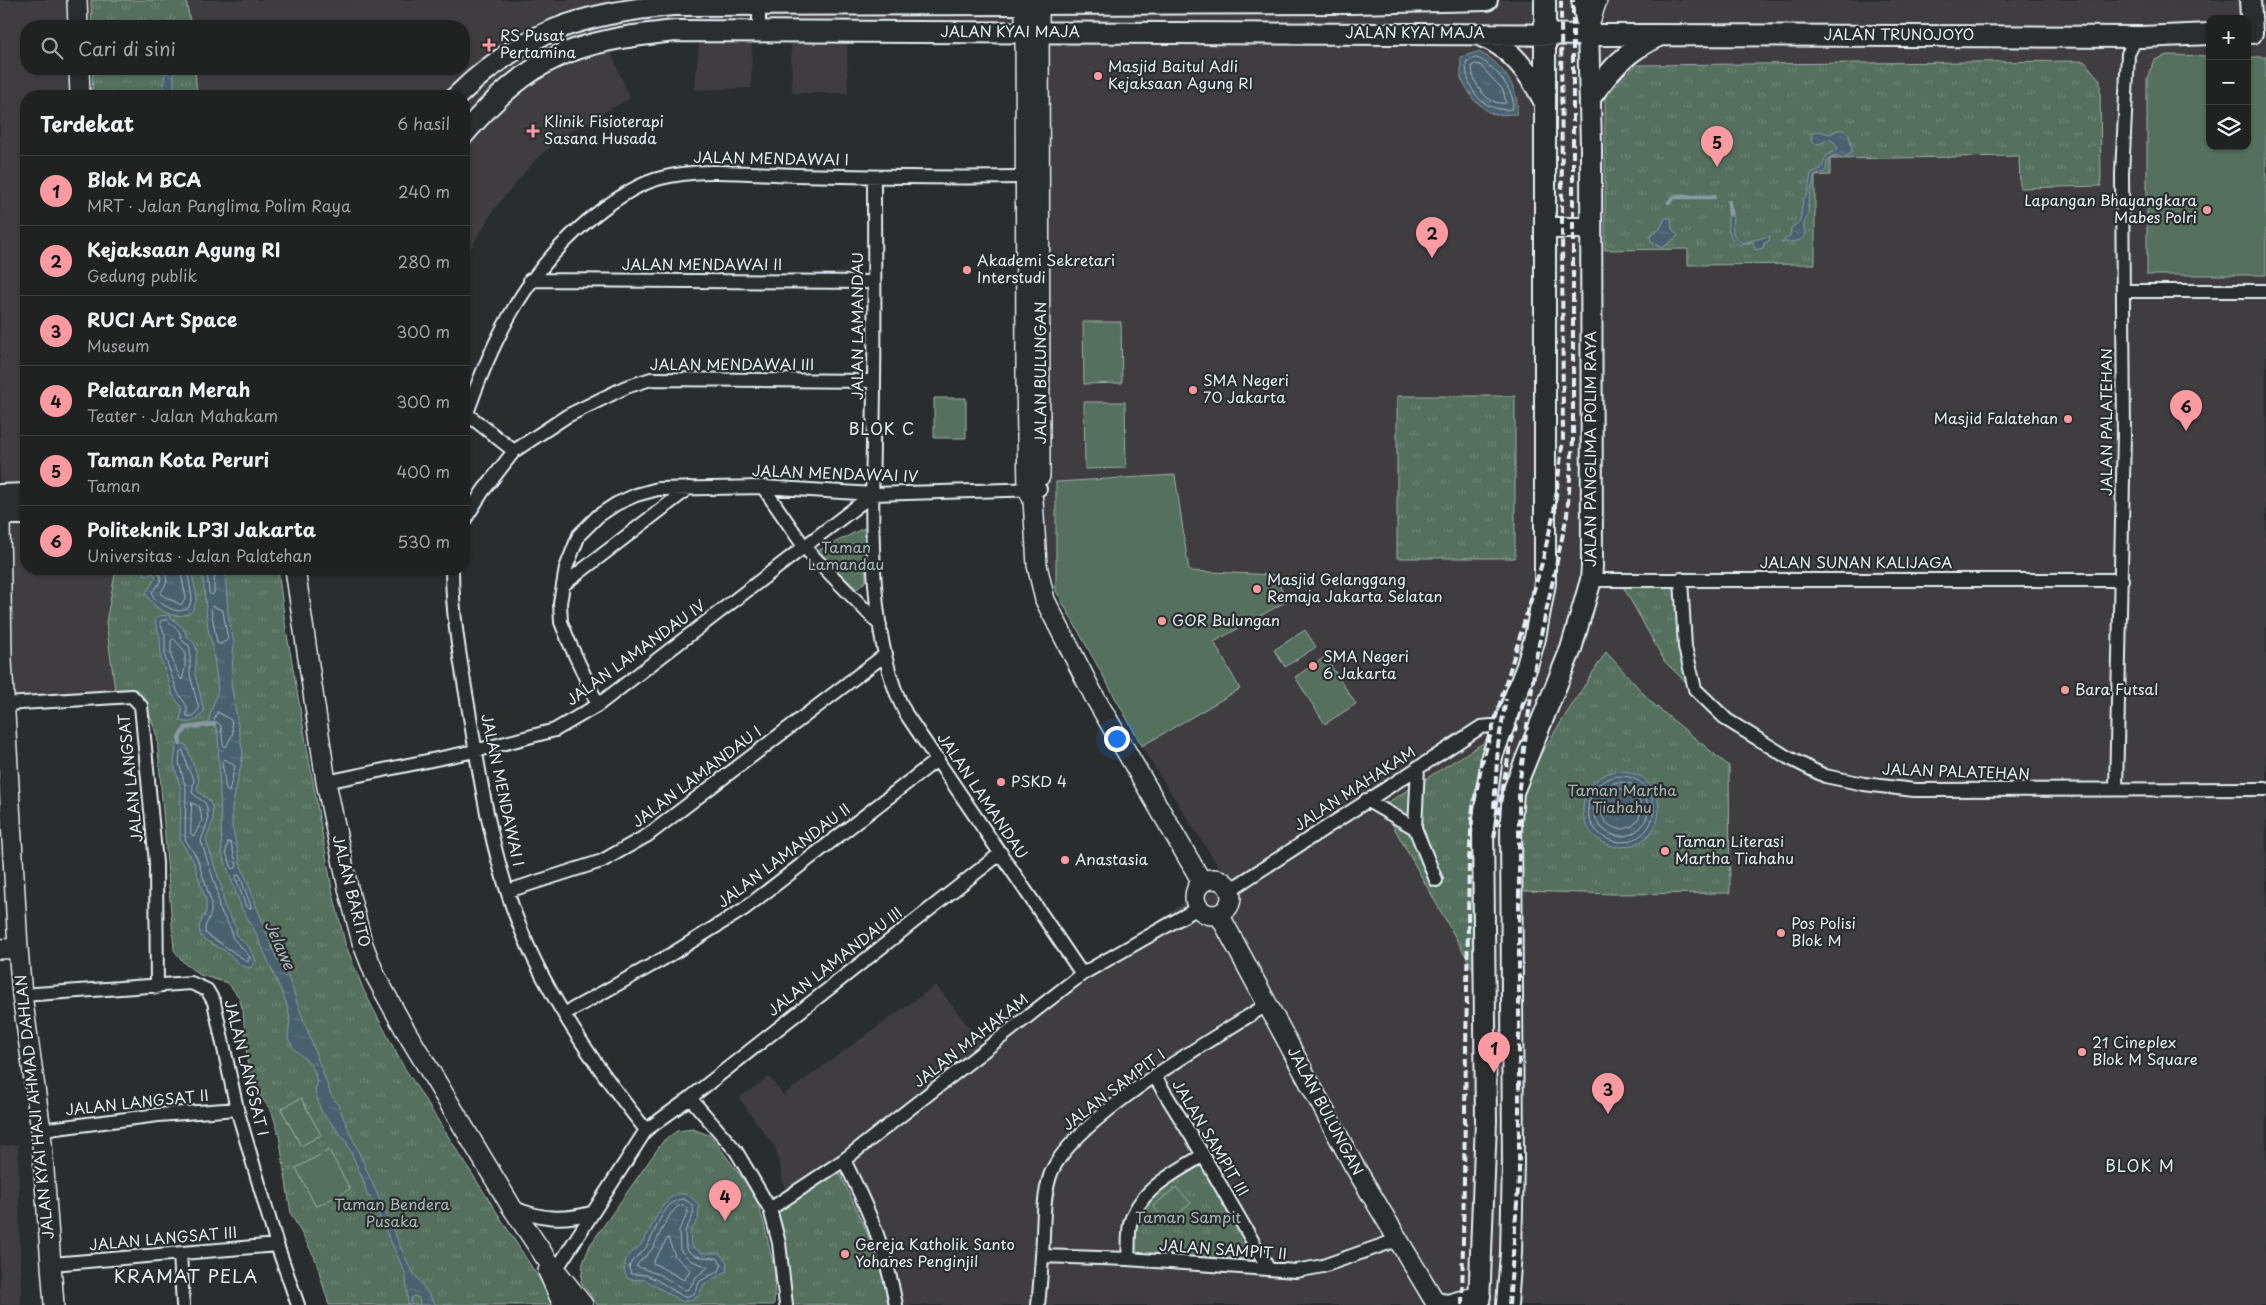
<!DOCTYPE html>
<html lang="id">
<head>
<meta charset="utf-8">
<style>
  body { margin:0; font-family:"Playpen Sans",sans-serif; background:#2d2f2f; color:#f1f3f6 }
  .controls { position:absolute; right:15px; top:15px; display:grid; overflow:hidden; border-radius:10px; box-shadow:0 1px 4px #0004 }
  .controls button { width:45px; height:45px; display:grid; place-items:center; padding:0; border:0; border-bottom:1px solid #3d3f40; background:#202222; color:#f1f3f6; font:25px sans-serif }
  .you { position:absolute; left:1116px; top:738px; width:18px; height:18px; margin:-12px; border:4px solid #fff; border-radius:50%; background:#1a73e8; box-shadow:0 0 0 8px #1a73e833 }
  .badge { display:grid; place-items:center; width:32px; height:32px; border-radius:50%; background:#ff9aa2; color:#111; font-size:16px; font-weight:700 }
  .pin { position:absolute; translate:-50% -41px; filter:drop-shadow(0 1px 2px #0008) }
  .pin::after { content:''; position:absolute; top:26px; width:18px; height:15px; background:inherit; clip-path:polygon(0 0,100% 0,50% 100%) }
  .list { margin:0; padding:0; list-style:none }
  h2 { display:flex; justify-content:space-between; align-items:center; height:65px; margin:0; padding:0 20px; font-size:21px }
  h2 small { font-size:16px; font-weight:400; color:#a2a4a5 }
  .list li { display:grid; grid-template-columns:32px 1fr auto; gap:15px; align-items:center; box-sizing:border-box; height:70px; padding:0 20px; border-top:1px solid #3d3f40 }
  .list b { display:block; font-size:19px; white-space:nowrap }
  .list p { margin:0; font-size:16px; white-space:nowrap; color:#a2a4a5 }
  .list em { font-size:16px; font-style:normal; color:#a2a4a5 }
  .icon { flex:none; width:28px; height:28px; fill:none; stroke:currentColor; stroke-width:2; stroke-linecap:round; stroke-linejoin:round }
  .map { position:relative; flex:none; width:2266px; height:1305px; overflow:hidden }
  .search { position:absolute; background:#202222; box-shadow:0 1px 4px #0004; left:20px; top:20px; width:450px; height:55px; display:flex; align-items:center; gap:12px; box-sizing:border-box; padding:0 18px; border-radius:20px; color:#a2a4a5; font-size:19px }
  .panel { position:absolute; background:#202222; box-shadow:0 1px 4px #0004; left:20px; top:90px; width:450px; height:485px; border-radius:20px }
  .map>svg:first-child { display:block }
  .built { fill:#403c3f; fill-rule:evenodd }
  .grass { fill:url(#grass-tufts); stroke:#9eb0ac }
  .pitch { fill:#55705f; stroke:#9eb0ac }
  .water { fill:url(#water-ripples); stroke:#899aa5 }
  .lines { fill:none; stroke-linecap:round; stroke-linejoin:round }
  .shore { stroke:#a9b7c1; stroke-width:1 }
  .stream { stroke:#899aa5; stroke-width:4.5 }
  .street-casing { stroke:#e8f1f8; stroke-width:16 }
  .secondary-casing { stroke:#e8f1f8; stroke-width:22 }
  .primary-casing { stroke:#e8f1f8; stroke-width:24 }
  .street { stroke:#2a2d2e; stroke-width:12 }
  .secondary { stroke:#2a2d2e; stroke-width:19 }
  .primary { stroke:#2a2d2e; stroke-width:20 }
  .rail { stroke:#e8f1f8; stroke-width:4; stroke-dasharray:8 4; stroke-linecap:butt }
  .poi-dot { fill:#ff9aa2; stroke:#2a2d2e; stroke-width:2 }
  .labels { text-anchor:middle; stroke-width:4.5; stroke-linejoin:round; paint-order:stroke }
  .street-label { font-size:15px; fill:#e8f1f8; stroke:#2a2d2e }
  .poi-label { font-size:15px; fill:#e8f1f8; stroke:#2a2d2e; text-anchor:start }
  .park-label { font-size:15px; fill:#a6b7b3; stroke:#2a2d2e }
  .neighbourhood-label { font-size:16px; letter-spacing:1px; fill:#e8f1f8; stroke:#2a2d2e }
  .water-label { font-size:16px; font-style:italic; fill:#a9b7c1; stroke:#2a2d2e }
  .quarter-label { font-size:18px; letter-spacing:1px; fill:#e8f1f8; stroke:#2a2d2e }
</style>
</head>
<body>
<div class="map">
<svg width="2266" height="1305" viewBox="0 0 2266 1305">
  <defs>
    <pattern id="grass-tufts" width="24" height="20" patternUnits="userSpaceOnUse" patternTransform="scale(1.25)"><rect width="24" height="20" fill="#55705f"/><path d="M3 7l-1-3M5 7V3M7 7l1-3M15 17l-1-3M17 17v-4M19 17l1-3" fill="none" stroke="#6d8577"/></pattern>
    <pattern id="water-ripples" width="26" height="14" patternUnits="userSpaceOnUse" patternTransform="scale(1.25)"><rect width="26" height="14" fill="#4a606e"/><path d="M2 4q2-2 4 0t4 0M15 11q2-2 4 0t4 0" fill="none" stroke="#647783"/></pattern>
  </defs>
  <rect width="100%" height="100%" fill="#2a2d2e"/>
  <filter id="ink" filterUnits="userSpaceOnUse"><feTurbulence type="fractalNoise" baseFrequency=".02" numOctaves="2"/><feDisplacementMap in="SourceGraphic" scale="10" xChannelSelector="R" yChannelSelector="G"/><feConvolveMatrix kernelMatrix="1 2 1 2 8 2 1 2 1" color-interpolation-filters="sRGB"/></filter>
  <g filter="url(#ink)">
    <path class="built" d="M0,0H2266V1305H800L792,1222L776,1149L739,1098L769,1077L783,1095L936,985L981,1043L1224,875L1147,756L1056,591L1027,472L1015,42L847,36L848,93H792L791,41H752L751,88L695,90L699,43L654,42L611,53L630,98L566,134L536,159L494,209L464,260V96H26V569H116L106,622L116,698L0,709ZM2210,19H2247V146H2210ZM26,26H464V69H26Z
      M18,1145L21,1305H0V1146Z"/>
    <path class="grass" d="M91,0H186L191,26H92Z
      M2084,61L2100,80L2101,186L2020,188L2019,156L1830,159V175L1815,176V264L1688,265V249L1605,250V97L1636,65Z
      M93,69H195L197,96H92Z
      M1397,396H1515V558H1397Z
      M864,528L866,581L857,589L815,552Z
      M116,569H278L285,623L332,889L345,943L364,991L402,1064L556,1305H329L315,1258L291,1214L279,1135L272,1112L249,1080L243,1011L239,997L228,983L200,975L184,963L174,950L157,737C147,706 149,704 116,698L106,622Z
      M1621,583L1686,585L1690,686L1665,662Z
      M1606,652L1652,703L1729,766L1730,893L1614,894L1522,891L1520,800L1535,763Z
      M1493,737L1479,773L1471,810L1473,969L1382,806Z
      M693,1129L711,1136L755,1195L764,1223L775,1273L774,1305H597L581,1282L583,1263L590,1245L664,1140L677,1131Z
      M1202,1165L1258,1259L1136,1255L1135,1225L1154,1194Z
      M838,1169L884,1270L888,1305H793L781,1240L778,1208Z"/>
    <path class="pitch" d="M2167,55L2210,56V146H2247V57H2266V275H2147V78L2155,60Z
      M1083,322H1121L1122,383L1084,384Z
      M934,398H966V438H934Z
      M1084,402H1125L1126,468L1085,469Z
      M1175,475L1189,571L1275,575L1287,601L1214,642L1240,689L1142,746L1056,591V482Z
      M1305,630L1316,647L1285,667L1274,650Z
      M1325,657L1356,704L1325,724L1295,677Z
      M301,1098L321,1135L301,1146L281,1109Z
      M329,1150L350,1189L316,1207L296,1168Z
      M1176,1187L1191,1203L1167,1223L1153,1206Z"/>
    <path class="water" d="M1477,52C1498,57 1523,92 1516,114L1496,115L1487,111L1473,99L1461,78V57Z
      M166,69H174V96H165L163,84Z
      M1841,129L1849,134L1852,152L1843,159L1836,155C1825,156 1828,165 1825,172L1814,176C1813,189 1807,199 1808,212C1808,221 1800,221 1806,235C1800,243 1790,242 1781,242L1790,236L1791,228L1800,222L1803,200L1808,193L1811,173L1821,169L1826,156L1838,149L1834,142L1829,139L1819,144L1812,143L1811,134L1819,131L1830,134Z
      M1733,211C1733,224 1729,236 1742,243L1770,236L1769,241L1764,243L1763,248L1755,250L1753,242L1740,245C1729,240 1728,229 1728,218Z
      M1665,218H1671L1672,229L1678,236L1662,248L1651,242L1650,236L1660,229Z
      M142,569H191L197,598L193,610C179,624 152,609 146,593L156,577L153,573L149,575L144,574Z
      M202,569H225L228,615L234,643L231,683L243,754L232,808V826L241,865L275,955L288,977L331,1095L337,1103L409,1266L436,1305H420L419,1298L414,1296L411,1298V1305H408L406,1275L371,1198L367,1196L364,1182L346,1141L321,1111L315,1091L317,1084L315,1073L310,1063L294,1049L288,1039L290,1018L286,1002L255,931L242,909L222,854L218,733L216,727L210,725L209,719L218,689L213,648L208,629Z
      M168,615L183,628L187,637L194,643L197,650L195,674L204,711C198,721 192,724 180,721L182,708L173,695L161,659L160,636L155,622L158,616Z
      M180,743L186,745L199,780L197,791L209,800L212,807L213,821L206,840L222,889L224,906L236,928V935L249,947L256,961L250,968L242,966L225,951L203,939L200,934L199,926L206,912V901L193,860L180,840L181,789L174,764L176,746Z
      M1583 809a38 38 0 1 1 76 0a38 38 0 1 1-76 0Z
      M676,1194C687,1193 694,1197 699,1207L698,1220L690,1232L691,1246L702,1253H719L727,1262V1271L704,1284L698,1297L683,1302L645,1280L628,1279C624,1272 623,1268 626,1260C628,1253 638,1250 642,1243C653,1228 658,1204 676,1194Z"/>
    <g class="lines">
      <path class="shore" d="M1476,58C1490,60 1519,94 1512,109C1483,113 1465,89 1466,62Z
        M1476,64L1480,65L1503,90L1506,103C1487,106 1472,84 1472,66Z
        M155,569L161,577L160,583L152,592L154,599C165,605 178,617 189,607L192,598L187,569
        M165,569L167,582L160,594L181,605L186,598L180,569
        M207,569L209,593L212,595L214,593V579L220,569
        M213,606L223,611L228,640L220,644L217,643L211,609Z
        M162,620H167L179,631L182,640L190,647V675L199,709L192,717L187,716V706L178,693L165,657V635L160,623Z
        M174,639L185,651V668L182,680L180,678L171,656V641Z
        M218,712L231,720L233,733L226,747L223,745L221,726L214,720Z
        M183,750L188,769L194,779L192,793L205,803L207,808L208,821L201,841L217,890L219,908L231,929L232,937L250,957L248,962L205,933V927L211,913V901L197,858L185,839L186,789L179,763L180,752Z
        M225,759L235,766L229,792L226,790L222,762Z
        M1588 809a33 33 0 1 1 66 0a33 33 0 1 1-66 0Z
        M1594 809a27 27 0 1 1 54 0a27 27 0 1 1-54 0Z
        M1601 809a20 20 0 1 1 40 0a20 20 0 1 1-40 0Z
        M192,803L200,807L202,821L194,836L191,834Z
        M228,842L231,843L237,866L235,869L232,868L226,853Z
        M237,875L240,876L251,906L250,909L246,907L236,878Z
        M683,1199C702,1207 691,1219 685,1231L686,1249C696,1259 704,1257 717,1258L722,1264L719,1271L700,1281L694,1294L684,1297L657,1280L646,1275L631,1274L629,1268C632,1258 637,1257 644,1250C656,1236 661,1200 683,1199Z
        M682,1205L687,1208L688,1213L679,1230L680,1250L690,1260L708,1267L696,1277L689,1289L685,1290L660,1275L636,1266C640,1260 647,1256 652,1249C659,1239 669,1207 682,1205Z
        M668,1238L675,1256L690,1270L684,1280L653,1263Z"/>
      <path class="stream" d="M1669,202L1674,197H1714
        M1729,202L1730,214
        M180,743L179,737L186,728L214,724"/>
      <g class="street-casing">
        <path id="street" d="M759,30V0
          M874,177C874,245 875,313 874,381C874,475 861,632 906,714L1082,974
          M530,280L874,282
          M2123,291H2266
          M467,414L514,451
          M464,422C493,336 529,263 604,208C621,196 640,183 661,178C703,167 753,174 796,175C873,177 950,178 1027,177
          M763,487L805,548L880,625
          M464,521L483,491L514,451L567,416L626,387L651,379L874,381
          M452,569C452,617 461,664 469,711C481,785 493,862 522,932C551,1003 598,1070 646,1130
          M1681,579L1685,647L1695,689L1727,720L1787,757L1825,776L1864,784L1914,790L2266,789
          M1591,580H2122
          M563,585L689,488
          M5,704L132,696L141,706L156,863L157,987
          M598,705L569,642L561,622L560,603L566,568L579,535L598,516L616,504L636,495L658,489L763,487L873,494L1040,489
          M1418,767L1415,828L1436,880
          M326,782L475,751L555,730L598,705L873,494
          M2116,789L2124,435L2122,174L2128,54L2133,44L2141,37
          M1366,800L1415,828
          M1230,890L1481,727L1491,726L1501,727
          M508,891L602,861L648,835L886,654
          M22,995L191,983L207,990L214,1002L237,1109L277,1245L298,1305
          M564,1014L670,955L744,909L938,759
          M1155,1077L1203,1155L1268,1268
          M690,1098L1001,853
          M41,1130L158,1115L237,1109
          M844,1160C869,1211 886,1249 896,1305
          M512,1207C540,1219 562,1221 591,1213
          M770,1209L844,1160L1082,974L1198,908
          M180,1254L183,1305
          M1042,1256L1128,1259L1296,1271L1323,1266L1397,1240
          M1128,1259C1129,1248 1128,1235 1130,1224C1139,1189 1175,1173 1203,1155
          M52,1264L277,1245
          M556,1270L646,1130L690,1098L736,1151L770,1209L779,1243L786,1305
          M1038,1305C1040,1289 1041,1272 1042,1256C1044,1230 1042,1201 1050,1176C1068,1121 1216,1037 1268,1004"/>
      </g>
      <g class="secondary-casing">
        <path id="secondary" d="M77,0L78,26
          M1025,0L1026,382L1028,489L1033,500L1037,565L1045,600L1094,696L1202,882
          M1039,0L1040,476
          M1588,28L1597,0
          M79,69L80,96
          M0,520L2,659L18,948L22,995L41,1130L54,1305
          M295,569L326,782L348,888L362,942L375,975L404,1028L511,1206L545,1257L583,1305
          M1195 897a18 18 0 1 1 36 0a18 18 0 1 1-36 0Z
          M1219,914L1353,1164L1437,1305
          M0,949L18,948
          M548,1271L563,1305"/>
      </g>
      <g class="primary-casing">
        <path id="primary" d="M2250,0L2252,33
          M1481,36C1509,45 1531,75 1544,101
          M457,96C523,31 583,13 673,5L1352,3L1487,0
          M1590,98C1611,69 1626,51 1659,36
          M464,134C532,55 574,41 676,31L2141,37L2210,34
          M1545,228H1591
          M0,495L26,494
          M0,514H26
          M1436,1303L1448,1305L1480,1296
          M1479,1305L1486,1121L1483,826L1492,756L1527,666L1535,638L1545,583V0
          M1507,1305L1511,1253L1513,1163L1511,820L1513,792L1571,649L1591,580L1592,566L1591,144L1588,28L1582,0"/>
      </g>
      <use href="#street" class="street"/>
      <use href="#secondary" class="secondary"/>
      <use href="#primary" class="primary"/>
      <path class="rail" d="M1494,808L1498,745L1506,699
        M1494,838L1510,747L1525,697
        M1462,1305L1469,859L1473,808L1482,763L1542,563L1554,512L1563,439L1561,0
        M1509,1305L1519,1177V787L1536,658L1567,515L1573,441V0"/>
    </g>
  </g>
  <g class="poi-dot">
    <path d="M486.5 37.5h5v5h5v5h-5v5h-5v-5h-5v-5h5z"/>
    <circle cx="1098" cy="76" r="5"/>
    <path d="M530.5 123.5h5v5h5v5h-5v5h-5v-5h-5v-5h5z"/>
    <circle cx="2207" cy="210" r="5"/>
    <circle cx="967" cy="270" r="5"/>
    <circle cx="1193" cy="390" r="5"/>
    <circle cx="2068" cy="419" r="5"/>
    <circle cx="1257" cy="589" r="5"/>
    <circle cx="1162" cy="621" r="5"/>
    <circle cx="1313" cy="666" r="5"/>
    <circle cx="2065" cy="690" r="5"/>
    <circle cx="1001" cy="782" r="5"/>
    <circle cx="1665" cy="851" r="5"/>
    <circle cx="1065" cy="860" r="5"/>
    <circle cx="1781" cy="933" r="5"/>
    <circle cx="2082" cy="1052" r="5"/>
    <circle cx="845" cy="1254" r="5"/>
  </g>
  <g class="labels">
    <g class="street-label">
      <text x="1010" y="37">JALAN KYAI MAJA</text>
      <text x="1415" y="38">JALAN KYAI MAJA</text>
      <text x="1899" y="40">JALAN TRUNOJOYO</text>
      <text transform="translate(771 159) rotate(1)" y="5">JALAN MENDAWAI I</text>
      <text x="702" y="270">JALAN MENDAWAI II</text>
      <text transform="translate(858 326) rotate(-90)" y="5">JALAN LAMANDAU</text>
      <text x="732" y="370">JALAN MENDAWAI III</text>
      <text transform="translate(1041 373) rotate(-90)" y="5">JALAN BULUNGAN</text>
      <text transform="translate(2107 422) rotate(-90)" y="5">JALAN PALATEHAN</text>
      <text transform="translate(1591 449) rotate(-90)" y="5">JALAN PANGLIMA POLIM RAYA</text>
      <text transform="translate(835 474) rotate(2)" y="5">JALAN MENDAWAI IV</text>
      <text x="1856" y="568">JALAN SUNAN KALIJAGA</text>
      <text transform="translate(636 653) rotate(-36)" y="5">JALAN LAMANDAU IV</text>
      <text transform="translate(1956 772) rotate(2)" y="5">JALAN PALATEHAN</text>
      <text transform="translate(697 777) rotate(-37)" y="5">JALAN LAMANDAU I</text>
      <text transform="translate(131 778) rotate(-96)" y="5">JALAN LANGSAT</text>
      <text transform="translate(1355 789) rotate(-33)" y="5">JALAN MAHAKAM</text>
      <text transform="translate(502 790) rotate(78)" y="5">JALAN MENDAWAI I</text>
      <text transform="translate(982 796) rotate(56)" y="5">JALAN LAMANDAU</text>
      <text transform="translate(784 856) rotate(-37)" y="5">JALAN LAMANDAU II</text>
      <text transform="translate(351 891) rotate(76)" y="5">JALAN BARITO</text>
      <text transform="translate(835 962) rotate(-38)" y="5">JALAN LAMANDAU III</text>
      <text transform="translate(971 1041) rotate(-38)" y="5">JALAN MAHAKAM</text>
      <text transform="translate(246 1068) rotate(76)" y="5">JALAN LANGSAT I</text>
      <text transform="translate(1114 1090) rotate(-37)" y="5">JALAN SAMPIT I</text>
      <text transform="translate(137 1103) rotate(-6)" y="5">JALAN LANGSAT II</text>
      <text transform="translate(35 1107) rotate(-96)" y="5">JALAN KYAI HAJI AHMAD DAHLAN</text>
      <text transform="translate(1325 1111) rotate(62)" y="5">JALAN BULUNGAN</text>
      <text transform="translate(1210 1138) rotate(59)" y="5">JALAN SAMPIT III</text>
      <text transform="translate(163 1239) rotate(-5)" y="5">JALAN LANGSAT III</text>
      <text transform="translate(1223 1250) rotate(4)" y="5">JALAN SAMPIT II</text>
    </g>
    <g class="poi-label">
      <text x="500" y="41">RS Pusat<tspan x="500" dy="17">Pertamina</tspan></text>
      <text x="1108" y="72">Masjid Baitul Adli<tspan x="1108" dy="17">Kejaksaan Agung RI</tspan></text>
      <text x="544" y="127">Klinik Fisioterapi<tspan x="544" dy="17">Sasana Husada</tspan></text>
      <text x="2197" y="206" text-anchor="end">Lapangan Bhayangkara<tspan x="2197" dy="17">Mabes Polri</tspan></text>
      <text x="977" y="266">Akademi Sekretari<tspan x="977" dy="17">Interstudi</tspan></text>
      <text x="1203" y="386">SMA Negeri<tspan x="1203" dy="17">70 Jakarta</tspan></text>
      <text x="2058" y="424" text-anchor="end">Masjid Falatehan</text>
      <text x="1267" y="585">Masjid Gelanggang<tspan x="1267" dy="17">Remaja Jakarta Selatan</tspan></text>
      <text x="1172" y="626">GOR Bulungan</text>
      <text x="1323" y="662">SMA Negeri<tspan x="1323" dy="17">6 Jakarta</tspan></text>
      <text x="2075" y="695">Bara Futsal</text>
      <text x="1011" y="787">PSKD 4</text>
      <text x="1675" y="847">Taman Literasi<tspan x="1675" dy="17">Martha Tiahahu</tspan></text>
      <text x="1075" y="865">Anastasia</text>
      <text x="1791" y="929">Pos Polisi<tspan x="1791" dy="17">Blok M</tspan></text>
      <text x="2092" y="1048">21 Cineplex<tspan x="2092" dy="17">Blok M Square</tspan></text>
      <text x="855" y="1250">Gereja Katholik Santo<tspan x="855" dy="17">Yohanes Penginjil</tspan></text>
    </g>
    <g class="park-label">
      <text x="846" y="553">Taman<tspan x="846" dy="17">Lamandau</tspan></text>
      <text x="1622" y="796">Taman Martha<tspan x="1622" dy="17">Tiahahu</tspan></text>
      <text x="392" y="1210">Taman Bendera<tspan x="392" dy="17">Pusaka</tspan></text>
      <text x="1188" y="1223">Taman Sampit</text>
    </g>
    <g class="neighbourhood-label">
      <text x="882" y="435">BLOK C</text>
      <text x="2140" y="1172">BLOK M</text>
    </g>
    <g class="water-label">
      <text transform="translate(280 945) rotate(66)" y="6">Jelawe</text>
    </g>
    <g class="quarter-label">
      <text x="186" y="1283">KRAMAT PELA</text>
    </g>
  </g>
</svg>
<div class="controls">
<button>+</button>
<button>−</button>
<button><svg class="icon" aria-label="layers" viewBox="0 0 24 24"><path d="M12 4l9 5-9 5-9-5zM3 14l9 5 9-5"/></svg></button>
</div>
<div class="you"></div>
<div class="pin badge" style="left:1494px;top:1073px">1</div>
<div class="pin badge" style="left:1432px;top:258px">2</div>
<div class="pin badge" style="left:1608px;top:1114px">3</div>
<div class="pin badge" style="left:725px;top:1221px">4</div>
<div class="pin badge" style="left:1717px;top:167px">5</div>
<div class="pin badge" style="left:2186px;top:431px">6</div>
<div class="search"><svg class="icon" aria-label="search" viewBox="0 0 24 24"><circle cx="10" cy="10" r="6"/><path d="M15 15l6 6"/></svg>Cari di sini</div>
<section class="panel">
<h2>Terdekat<small>6 hasil</small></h2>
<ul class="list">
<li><span class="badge">1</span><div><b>Blok M BCA</b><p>MRT · Jalan Panglima Polim Raya</p></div><em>240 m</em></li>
<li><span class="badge">2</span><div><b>Kejaksaan Agung RI</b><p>Gedung publik</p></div><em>280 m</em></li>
<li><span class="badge">3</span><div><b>RUCI Art Space</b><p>Museum</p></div><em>300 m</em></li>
<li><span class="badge">4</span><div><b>Pelataran Merah</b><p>Teater · Jalan Mahakam</p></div><em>300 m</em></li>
<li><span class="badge">5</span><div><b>Taman Kota Peruri</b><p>Taman</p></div><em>400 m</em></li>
<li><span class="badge">6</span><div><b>Politeknik LP3I Jakarta</b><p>Universitas · Jalan Palatehan</p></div><em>530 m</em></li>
</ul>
</section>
</div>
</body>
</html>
